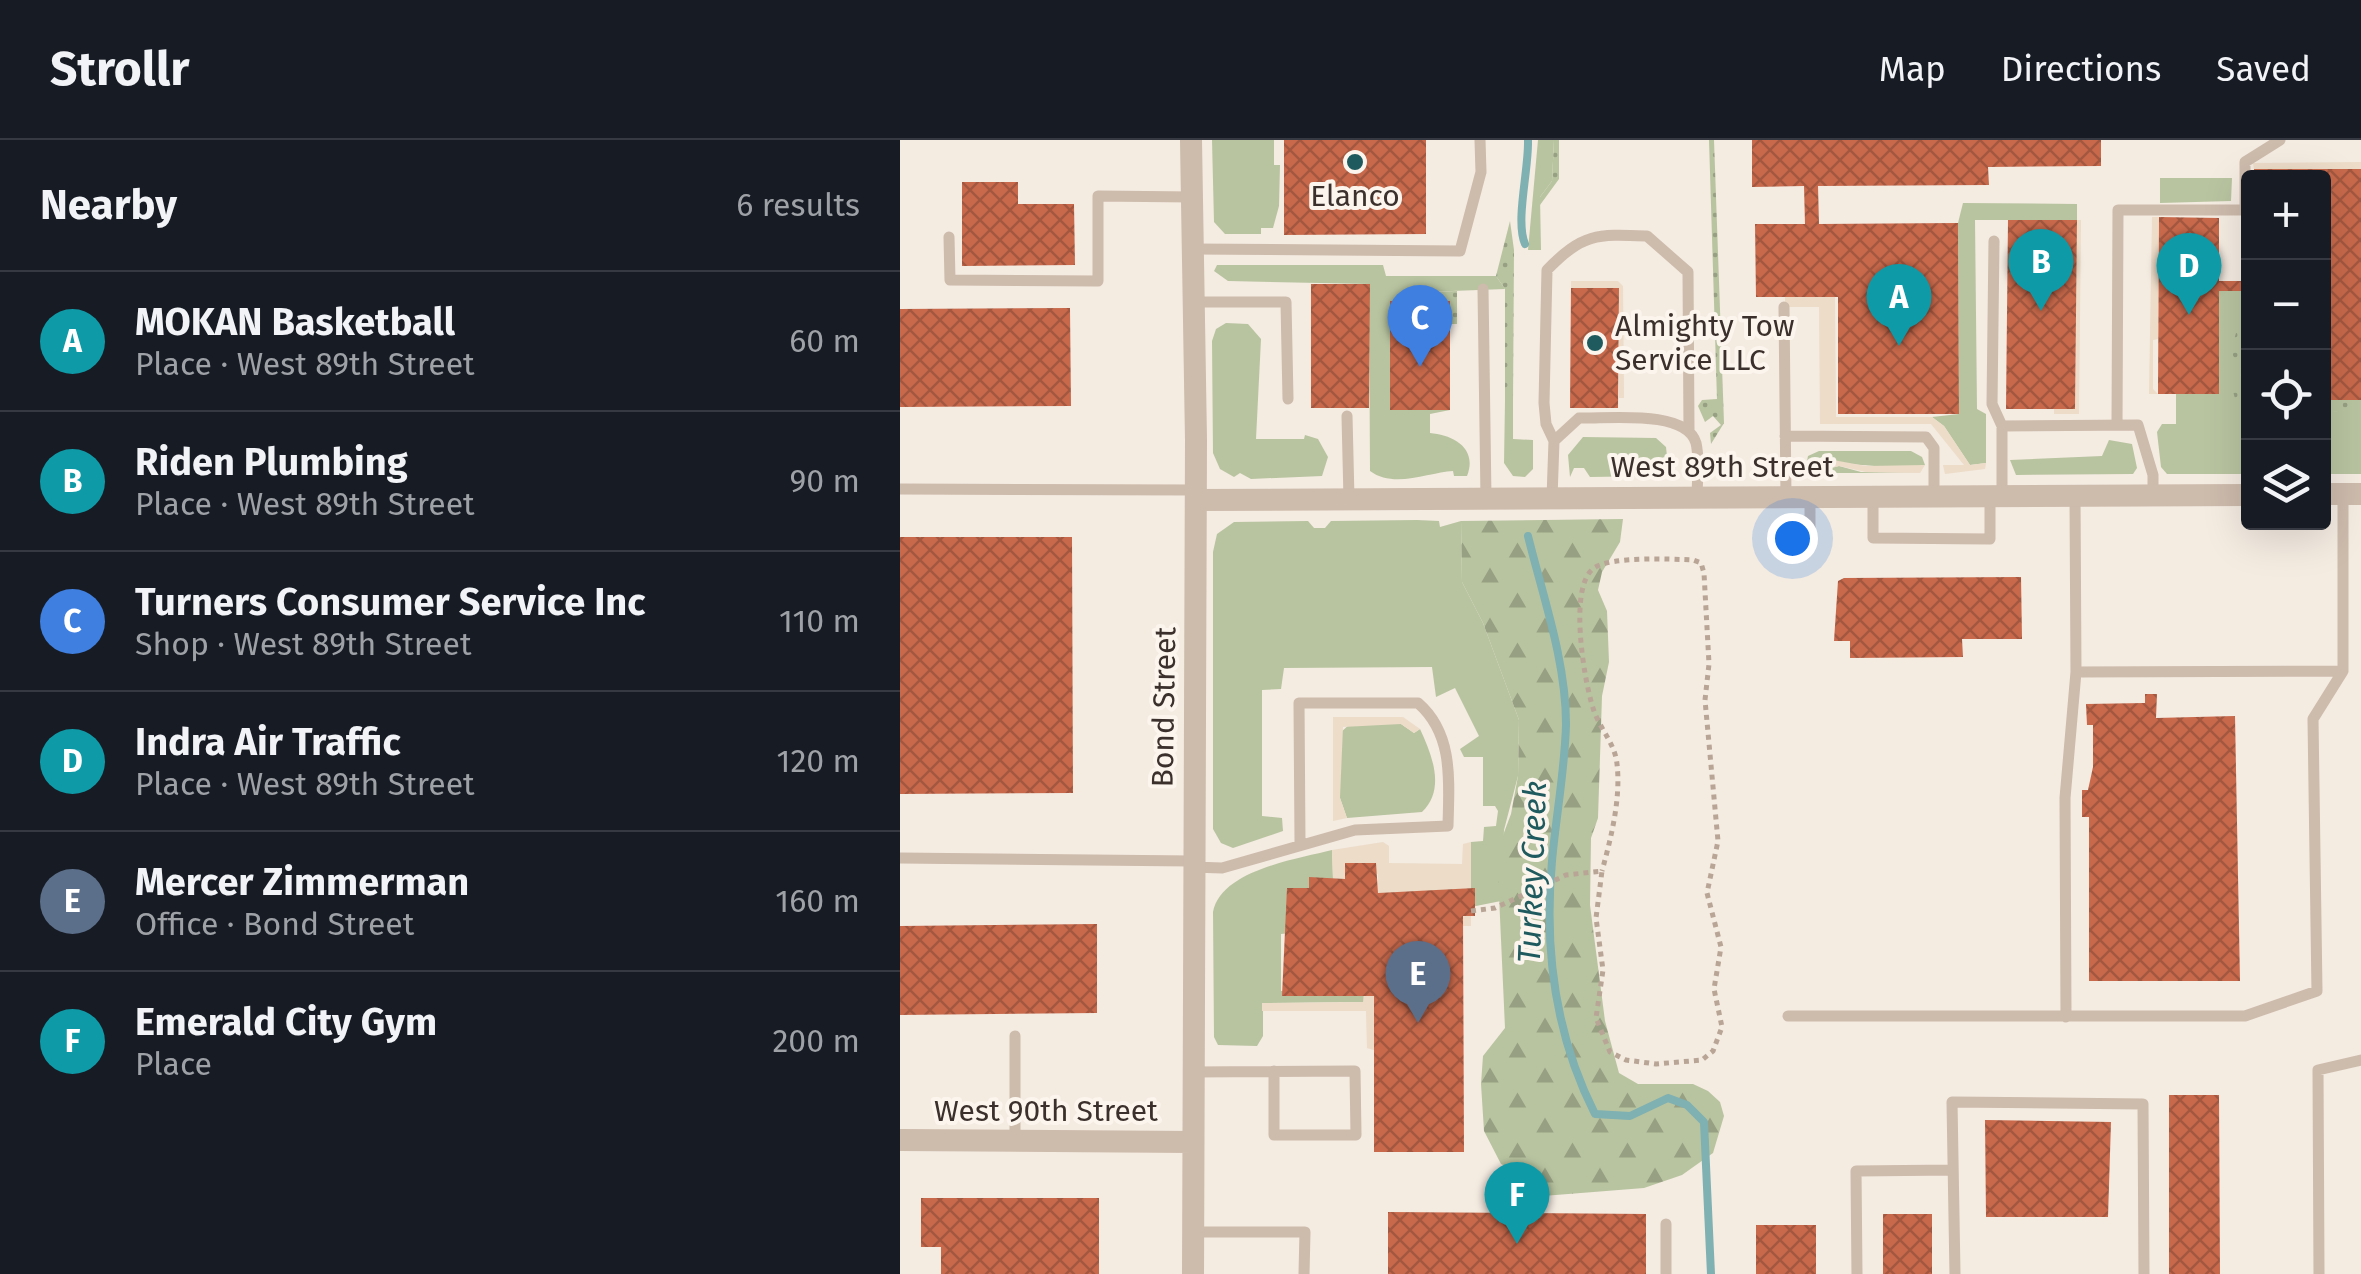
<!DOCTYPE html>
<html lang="en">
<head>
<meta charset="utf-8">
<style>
  body { margin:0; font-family:"Fira Sans",sans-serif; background:#242831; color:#f1f3f6 }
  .controls { position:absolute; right:30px; top:30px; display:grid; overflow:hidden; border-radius:10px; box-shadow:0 10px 40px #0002 }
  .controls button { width:90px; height:90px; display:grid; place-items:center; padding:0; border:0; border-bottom:2px solid #363941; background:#171b24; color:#f1f3f6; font:50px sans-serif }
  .you { position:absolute; left:892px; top:398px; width:35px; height:35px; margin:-25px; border:8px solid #fff; border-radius:50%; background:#1a73e8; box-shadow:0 0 0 15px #1a73e833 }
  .badge { display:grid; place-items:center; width:65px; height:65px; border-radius:50%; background:#0b8043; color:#fff; font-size:32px; font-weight:700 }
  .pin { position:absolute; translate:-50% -82px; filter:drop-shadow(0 2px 5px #0008) }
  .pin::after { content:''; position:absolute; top:52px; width:35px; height:30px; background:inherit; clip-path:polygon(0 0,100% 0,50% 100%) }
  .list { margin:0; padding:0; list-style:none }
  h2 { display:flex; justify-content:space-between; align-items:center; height:130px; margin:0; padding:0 40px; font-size:42px }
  h2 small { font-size:32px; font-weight:400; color:#9ea1a6 }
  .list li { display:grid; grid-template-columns:65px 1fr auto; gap:30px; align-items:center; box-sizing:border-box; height:140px; padding:0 40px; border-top:2px solid #363941 }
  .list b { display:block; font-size:38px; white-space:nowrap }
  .list p { margin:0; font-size:32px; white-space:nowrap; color:#9ea1a6 }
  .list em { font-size:32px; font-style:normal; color:#9ea1a6 }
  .icon { flex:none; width:55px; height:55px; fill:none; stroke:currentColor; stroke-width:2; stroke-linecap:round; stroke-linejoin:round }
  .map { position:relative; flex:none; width:1461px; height:1134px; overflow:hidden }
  header { display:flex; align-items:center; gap:60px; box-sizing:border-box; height:140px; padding:0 50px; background:#171b24; border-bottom:2px solid #363941 }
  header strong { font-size:48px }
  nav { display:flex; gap:55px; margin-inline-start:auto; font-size:35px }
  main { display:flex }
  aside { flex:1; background:#171b24 }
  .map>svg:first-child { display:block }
  .grass { fill:#b8c4a0 }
  .forest { fill:url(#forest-firs) }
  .garden { fill:url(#garden-dots) }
  .plaza { fill:#ecdcc8 }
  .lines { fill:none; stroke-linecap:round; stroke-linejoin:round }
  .stream { stroke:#7fb0b2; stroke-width:8 }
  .building { fill:url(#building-cross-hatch) }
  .path { stroke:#b9a596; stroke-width:5; stroke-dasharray:5 5; stroke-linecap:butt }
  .service { stroke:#cdbbac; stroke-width:11 }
  .minor { stroke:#cdbbac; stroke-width:22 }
  .poi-dot { fill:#1f5a5e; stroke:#fbf5ee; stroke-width:4 }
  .labels { text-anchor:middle; stroke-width:8; stroke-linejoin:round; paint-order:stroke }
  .poi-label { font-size:30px; fill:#3b302b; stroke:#fbf5ee }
  .street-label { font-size:30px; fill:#3b302b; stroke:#fbf5ee }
  .water-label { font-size:32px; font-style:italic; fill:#1f5a5e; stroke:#fbf5ee }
</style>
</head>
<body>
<header>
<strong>Strollr</strong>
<nav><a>Map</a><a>Directions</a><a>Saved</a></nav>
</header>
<main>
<aside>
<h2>Nearby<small>6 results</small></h2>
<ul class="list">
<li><span class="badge" style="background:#0f9aa8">A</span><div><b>MOKAN Basketball</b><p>Place · West 89th Street</p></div><em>60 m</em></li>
<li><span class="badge" style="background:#0f9aa8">B</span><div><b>Riden Plumbing</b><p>Place · West 89th Street</p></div><em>90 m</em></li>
<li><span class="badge" style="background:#3f7fe0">C</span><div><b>Turners Consumer Service Inc</b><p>Shop · West 89th Street</p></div><em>110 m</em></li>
<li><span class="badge" style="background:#0f9aa8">D</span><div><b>Indra Air Traffic</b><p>Place · West 89th Street</p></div><em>120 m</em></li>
<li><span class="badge" style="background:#5c6f8a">E</span><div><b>Mercer Zimmerman</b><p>Office · Bond Street</p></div><em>160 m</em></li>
<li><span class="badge" style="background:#0f9aa8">F</span><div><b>Emerald City Gym</b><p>Place</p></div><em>200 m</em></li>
</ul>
</aside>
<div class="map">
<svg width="1461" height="1134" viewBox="0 0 1461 1134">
  <defs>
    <pattern id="forest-firs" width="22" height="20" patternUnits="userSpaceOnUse" patternTransform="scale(2.5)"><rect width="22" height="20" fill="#b8c4a0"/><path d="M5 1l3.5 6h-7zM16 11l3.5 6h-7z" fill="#97a083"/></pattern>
    <pattern id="garden-dots" width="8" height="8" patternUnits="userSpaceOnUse" patternTransform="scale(2.5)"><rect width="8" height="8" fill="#b8c4a0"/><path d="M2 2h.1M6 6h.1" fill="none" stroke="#97a083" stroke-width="1.8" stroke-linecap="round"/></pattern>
    <pattern id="building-cross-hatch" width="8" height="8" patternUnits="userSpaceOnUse" patternTransform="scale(2.5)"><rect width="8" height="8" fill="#c8694b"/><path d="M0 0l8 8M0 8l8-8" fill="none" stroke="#a4573f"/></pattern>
  </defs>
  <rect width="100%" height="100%" fill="#f4ebe1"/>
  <path class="grass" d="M312,0H374V25H380L379,66L373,88H361V94H325L314,82Z
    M638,0H654L652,41L640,57L641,110H628Z
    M1260,38H1332L1331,61L1260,63Z
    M1063,63L1177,64V80H1075L1077,269L1086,274V323L1070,325L1044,286L1032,277L1059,274L1058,83Z
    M317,125H483L486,136H596L605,149L525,152L523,161L490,162V270H550L530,274V293C553,295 578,308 567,336H554L553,331C530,332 494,349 470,331L469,144L328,141L314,131Z
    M1319,151H1348V193H1336L1341,236L1336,260L1348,278V334H1267L1261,327L1257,292L1262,284H1276V254H1319Z
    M326,183L348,184L361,199L356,299H404L405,295L418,299L428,317L422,336L351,339L340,333L334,337L320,329L313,313L312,201L316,189Z
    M605,262H613V299L633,300V329L625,337L613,336L604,323Z
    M1452,269H1461V334H1424V273Z
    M683,297L756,298L766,307L768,326L755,336L690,337L684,328H674L670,337L668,315Z
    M1209,300L1232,304L1237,328L1233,334L1116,335L1110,320L1202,316Z
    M919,311H1011L1022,317L1025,325C984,332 946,318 906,326L908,316Z
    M939,326L961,332L1020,333H911Z
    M517,380L539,381L540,387L561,381L562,442L583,483L619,580L618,636L604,690L601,761L571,767V702L583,701L584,687L596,686L598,671L595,666H583V617H564L560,609L579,596L555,548L536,557L532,527L384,528L381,549L362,550V676L382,678L383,691L333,708L321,703L313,689V412L317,394L334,382L408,381L414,388H425L431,381Z
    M450,584H501L514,593L520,589C532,615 546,649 522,672L447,678L440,658V593Z
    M432,710L433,739L411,750L391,793L381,794V851H464V862L363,863V896L357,906L318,905L314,897L313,772C321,730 397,719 432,710Z"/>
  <path class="forest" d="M723,379L720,402L702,432L698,450L707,471L709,522L702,556L698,678L691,698L690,765L705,881L719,933L738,944H793L808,951L820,962L824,976L813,1013L782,1035L744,1048L643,1056L632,1048L639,1040L638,1031H616L601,1024L584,991L581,944L583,916L605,888L597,711L611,674L618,636L619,580L583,483L562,442L561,381Z"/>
  <path class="garden" d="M654,0H659V39L640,65V57L652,41Z
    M809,0H814L824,283L811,304L810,293L821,285L813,276L805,282L798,266L802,260L817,259Z
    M610,81L614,110L613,262H605V149L596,136Z
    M557,151V184H550V161H523L525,152Z
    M1336,193H1348V278L1340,275L1331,245L1341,236L1331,210Z
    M1424,260H1461V269L1424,273Z"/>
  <path class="plaza" d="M1461,22V29H1354L1353,23Z
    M1252,77H1259L1258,199L1253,200V249L1258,254H1249Z
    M1177,80H1181L1179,274H1154V269L1175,268Z
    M671,141H718L723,146L724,258H719V149L671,148Z
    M885,157H935L936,277H1032L1044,286L1070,325L1086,323L1085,329L1045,334L1043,325H1064L1031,284H920L919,167H885Z
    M933,320L966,326L1025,325L1020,333L966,332L939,326L911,333L906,326Z
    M433,577H503L520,589L514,593L501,584L443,587L440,658L447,678L433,681Z
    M483,702L489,706V723L562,724L563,704L571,702V786H563L562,752L478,753V734L445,723V739H433L432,710Z
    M464,851H474V910L467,908L466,871H362V863L463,862Z"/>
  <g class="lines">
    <path class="stream" d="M625,104C615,81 629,29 628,0
      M628,396C643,457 666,521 666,584C665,629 656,676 652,721C644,808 655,895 695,974L730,976L768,958L787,965L804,982L811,1134"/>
  </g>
  <path class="building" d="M384,0H526V94L384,95Z
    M852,0H1201V26L1088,27L1089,45L918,46L919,84L1058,83L1059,274H938V157H856L855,84H905L904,46L852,47Z
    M1354,29H1461V260H1424V38H1354Z
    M62,42H118V64H174L175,125L62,126Z
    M1259,77L1319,78V141H1348V151H1319V254H1258Z
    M1108,80H1177L1175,269H1106Z
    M411,144H470L469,268H411Z
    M671,148H719L718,268H670Z
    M490,161H550V270H490Z
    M170,168L171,266L0,267V169Z
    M0,397H172L173,653L0,654Z
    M1121,437L1122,499H1062L1063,517L950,518V501H934L938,441L944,438Z
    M1245,554H1257L1256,578L1335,576L1340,841H1189V677H1182V650H1188L1193,627V585H1187L1186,564L1245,563Z
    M445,723H476L478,753L575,748V776H563L564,1012H474V856H382L387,748H409V737L445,739Z
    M197,784V873L0,875V786Z
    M1269,955H1319L1320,1134H1269Z
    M1085,980L1211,982L1208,1077H1086Z
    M21,1058H199V1134H41V1107H21Z
    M488,1072L746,1074V1134H488Z
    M983,1074H1032V1134H983Z
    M856,1085H916V1134H856Z"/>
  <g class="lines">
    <path class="path" d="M571,771L595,768L666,735L702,731L696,778L703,830L696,878L710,912L726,920L756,924L802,920L813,911L822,887L814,849L821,807L807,753L818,701L805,560L809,524L804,433L801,423L793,420C771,419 711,416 694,428C668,446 684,540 693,568C699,588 715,603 717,624C721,659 711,698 702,731"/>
    <path class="service" d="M49,97L50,140L198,141V56L292,57
      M1094,101L1092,264L1102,286
      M292,109L560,111L581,32L580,0
      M583,149L586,358
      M293,162H386L388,259
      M884,167L886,357
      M447,276L449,359
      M1217,285L1218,70H1345V22L1380,0
      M885,296L1026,297L1034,308V357
      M654,301L646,284L644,263L647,130C683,93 697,94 747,96L788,132L789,290
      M0,349L295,350
      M1102,356V286L1238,285L1253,335V355
      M910,357V393
      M973,357V398L1090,399V356
      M652,358L654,301L679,278C708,279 786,269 796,303C800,319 797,341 797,358
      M1176,532L1443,531V354
      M0,718L292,721
      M292,727L322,728L455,690L548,686C549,642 554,594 518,563H399L400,702
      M888,876H1345L1417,851L1413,579L1443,531
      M1166,877L1165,658L1176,532L1175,356
      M115,896V1000
      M293,932L455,931L456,995H374V931
      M293,1092H405L404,1134
      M766,1134V1084
      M957,1134L956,1031L1053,1030
      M1055,1134L1052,962L1243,964L1244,1134
      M1419,1134L1418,930L1461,920"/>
    <path class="minor" d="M291,0L296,300L293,1134
      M1424,354H1461
      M296,360L1348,355
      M0,1000L293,1002"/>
  </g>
  <g class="poi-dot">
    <circle cx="455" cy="22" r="10"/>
    <circle cx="695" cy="203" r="10"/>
  </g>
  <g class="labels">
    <g class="poi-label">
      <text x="455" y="66">Elanco</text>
      <text x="715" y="196" text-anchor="start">Almighty Tow<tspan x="715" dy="34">Service LLC</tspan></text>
    </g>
    <g class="street-label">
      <text x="822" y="337">West 89th Street</text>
      <text transform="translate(264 567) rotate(-89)" y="10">Bond Street</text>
      <text x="146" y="981">West 90th Street</text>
    </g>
    <g class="water-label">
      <text transform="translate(632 732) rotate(-88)" y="11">Turkey Creek</text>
    </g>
  </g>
</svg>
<div class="controls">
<button>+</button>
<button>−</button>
<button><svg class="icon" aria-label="locate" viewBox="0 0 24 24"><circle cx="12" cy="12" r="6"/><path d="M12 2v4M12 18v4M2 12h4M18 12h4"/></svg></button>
<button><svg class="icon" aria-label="layers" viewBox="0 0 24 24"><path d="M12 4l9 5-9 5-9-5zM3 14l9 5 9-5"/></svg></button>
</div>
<div class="you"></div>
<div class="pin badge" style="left:999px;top:206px;background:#0f9aa8">A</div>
<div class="pin badge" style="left:1141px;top:171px;background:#0f9aa8">B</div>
<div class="pin badge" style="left:520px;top:227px;background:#3f7fe0">C</div>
<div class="pin badge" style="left:1289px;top:175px;background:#0f9aa8">D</div>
<div class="pin badge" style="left:518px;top:883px;background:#5c6f8a">E</div>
<div class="pin badge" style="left:617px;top:1104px;background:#0f9aa8">F</div>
</div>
</main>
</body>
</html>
